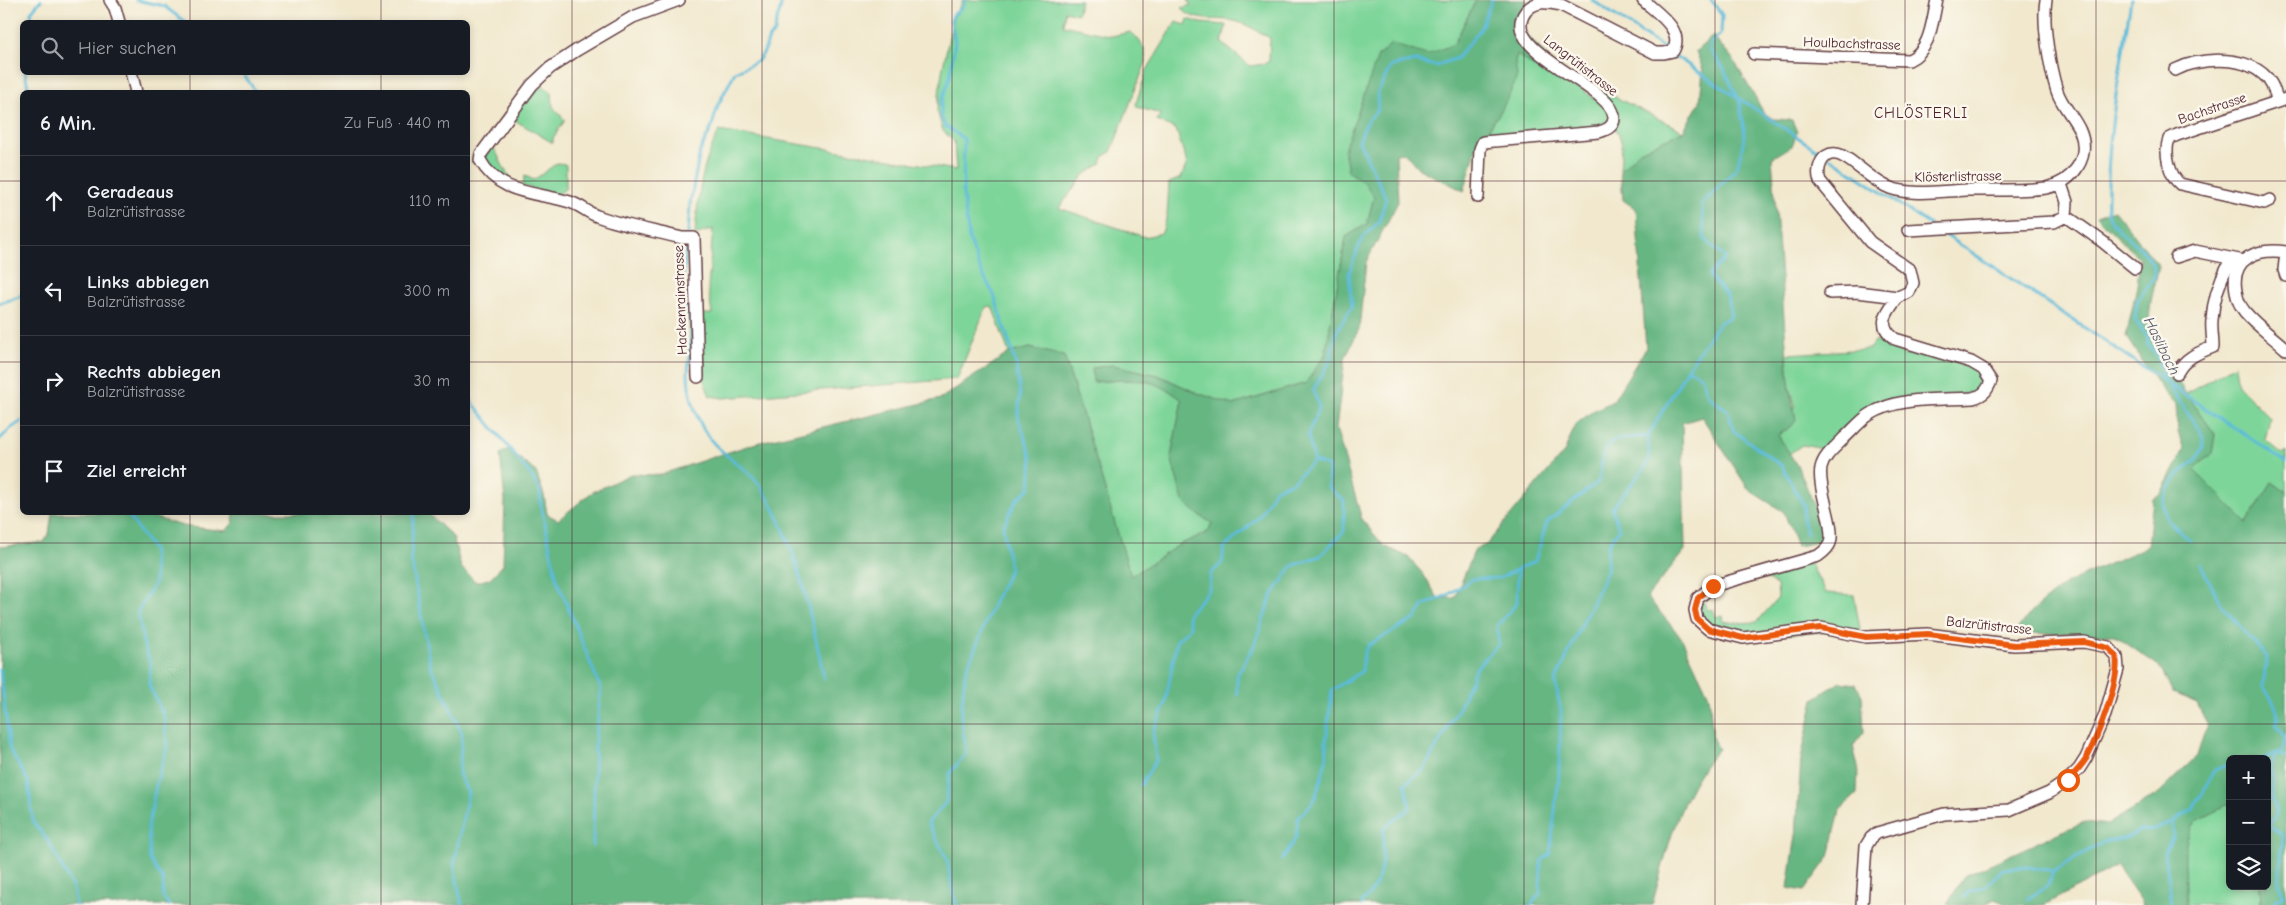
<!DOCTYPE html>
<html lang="de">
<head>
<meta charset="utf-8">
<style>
  body { margin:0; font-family:"Comic Neue",sans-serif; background:#20242c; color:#f1f3f6 }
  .controls { position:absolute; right:15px; bottom:15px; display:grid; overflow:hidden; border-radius:8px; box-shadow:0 2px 8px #0003 }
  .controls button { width:45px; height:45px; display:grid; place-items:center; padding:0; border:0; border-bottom:1px solid #363941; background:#171b24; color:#f1f3f6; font:25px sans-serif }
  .stop { position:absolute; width:15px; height:15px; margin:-11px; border:4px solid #ea580c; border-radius:50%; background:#fff }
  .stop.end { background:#ea580c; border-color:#fff; box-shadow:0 1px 5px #0008 }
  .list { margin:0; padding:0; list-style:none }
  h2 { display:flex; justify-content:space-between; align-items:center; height:65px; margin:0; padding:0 20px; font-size:21px }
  h2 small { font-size:16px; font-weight:400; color:#9ea1a6 }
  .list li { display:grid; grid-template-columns:32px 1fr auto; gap:15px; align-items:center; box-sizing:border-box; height:90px; padding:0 20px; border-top:1px solid #363941 }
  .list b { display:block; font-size:19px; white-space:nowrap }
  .list p { margin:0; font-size:16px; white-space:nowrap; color:#9ea1a6 }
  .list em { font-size:16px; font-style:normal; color:#9ea1a6 }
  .icon { flex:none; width:28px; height:28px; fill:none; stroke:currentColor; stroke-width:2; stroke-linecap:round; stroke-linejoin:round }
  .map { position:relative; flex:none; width:2286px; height:905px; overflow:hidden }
  .search { position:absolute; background:#171b24; box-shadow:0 2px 8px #0003; left:20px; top:20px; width:450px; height:55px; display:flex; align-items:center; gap:12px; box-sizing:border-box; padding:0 18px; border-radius:8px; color:#9ea1a6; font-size:19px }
  .panel { position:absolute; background:#171b24; box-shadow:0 2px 8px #0003; left:20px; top:90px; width:450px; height:425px; border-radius:8px }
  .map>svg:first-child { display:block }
  .green { fill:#7ed59a; stroke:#647a62 }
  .forest { fill:#66b682; stroke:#586a56 }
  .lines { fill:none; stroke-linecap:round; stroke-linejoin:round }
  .stream { stroke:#5cbbda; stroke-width:3 }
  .street-casing { stroke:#633d43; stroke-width:14 }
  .street { stroke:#fff; stroke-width:11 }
  .route { stroke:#ea580c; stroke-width:6 }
  .grid { fill:none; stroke:#4a1f2b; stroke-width:1; stroke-opacity:0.55 }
  .labels { text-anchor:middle; stroke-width:5; stroke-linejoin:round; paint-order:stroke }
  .street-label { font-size:14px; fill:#4a1f2b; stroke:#fbf7ec }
  .neighbourhood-label { font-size:15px; letter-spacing:1px; fill:#4a1f2b; stroke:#fbf7ec }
  .water-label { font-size:15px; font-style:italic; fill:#505668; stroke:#fbf7ec }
</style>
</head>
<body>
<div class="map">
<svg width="2286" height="905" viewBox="0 0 2286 905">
  <rect width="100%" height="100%" fill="#fbf7ec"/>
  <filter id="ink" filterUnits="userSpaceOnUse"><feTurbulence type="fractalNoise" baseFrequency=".02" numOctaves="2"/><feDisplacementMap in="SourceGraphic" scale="10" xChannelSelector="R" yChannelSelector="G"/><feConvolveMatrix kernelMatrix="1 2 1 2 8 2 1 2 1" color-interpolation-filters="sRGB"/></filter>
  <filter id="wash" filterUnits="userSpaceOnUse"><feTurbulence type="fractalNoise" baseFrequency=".0096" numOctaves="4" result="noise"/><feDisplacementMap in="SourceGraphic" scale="20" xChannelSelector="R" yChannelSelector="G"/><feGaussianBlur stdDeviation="1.12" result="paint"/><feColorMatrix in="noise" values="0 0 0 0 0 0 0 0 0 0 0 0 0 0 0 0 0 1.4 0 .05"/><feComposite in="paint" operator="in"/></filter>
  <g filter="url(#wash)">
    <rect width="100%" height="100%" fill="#f1e8cd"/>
    <path class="green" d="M963,0H1081L1077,14L1065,11L1063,25L1112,36L1130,32C1142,41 1145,48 1146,62L1111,152L1103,157L1101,164L1084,175L1059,208L1145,237L1162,233L1167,216L1169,183L1181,178L1187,163L1176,129L1157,121L1160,114L1137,107L1136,103L1147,70L1176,22L1186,25L1188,19L1201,23L1226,25L1222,43L1250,66L1264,64L1269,61L1270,38C1260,33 1249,25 1238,22C1219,16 1196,25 1181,8L1191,5L1188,0H1476L1454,44L1427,56L1391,44L1348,171L1365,183L1374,196L1367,224L1346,237L1325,355L1306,383L1233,405L1197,393L1158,375L1113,365L1094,382C1131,380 1151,374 1182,400L1171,457L1199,515L1212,523L1208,532L1179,545L1131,577C1108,503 1088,429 1064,356L1030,348L1009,353L992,306L986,307L957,379L723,398L710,396L702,376V314H712L708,288L713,229L695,235C698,196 701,166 719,131L956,170L954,141L943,131L937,110L942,72L953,18Z
      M1517,55L1563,75L1612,112L1607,127L1483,138L1502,109Z
      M543,86L552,92L553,107L565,120L553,138V143L511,118L526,95Z
      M1601,90L1683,131L1640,151L1620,170L1622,145L1619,134L1614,127Z
      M492,147C498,151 501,167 509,175L508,181L489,169L485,157Z
      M557,163L565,164L566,166V188L558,195L522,186L525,176L534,180Z
      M1876,340L1904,355L1907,356L1912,346L1971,365L1986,380L1983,391L1876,407L1829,450L1802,445L1789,454L1778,435L1792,426L1795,405L1789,384L1787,354L1869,349Z
      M2235,365L2238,386L2270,418L2265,440L2283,454L2286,451V492L2272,482L2247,523L2194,470L2212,453L2215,435L2186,394Z
      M1809,561L1826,593L1854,595L1861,635C1808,624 1748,651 1701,619L1699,601L1702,597L1707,610L1713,609L1716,617L1722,615L1723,621L1736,623L1757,622L1778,598L1777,585L1761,577Z
      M2230,803V886H2260L2261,905H2185C2189,878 2175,840 2199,820C2208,813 2220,809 2230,803Z"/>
    <path class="forest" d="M1476,0H1527L1517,24L1563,75C1545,76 1531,65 1517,55L1515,62L1517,76L1514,85L1502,109L1477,146L1464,191L1419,169L1405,153L1396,154L1398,202L1366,262L1359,329L1345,358L1336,428L1362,520L1384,546L1408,557L1423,574L1438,598H1455L1475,549L1486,545L1565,451L1575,425L1593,411L1613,401L1646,348L1636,209L1623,200L1620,170L1640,151L1683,131L1700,102L1703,70L1696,51L1713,36L1733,59L1764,113L1773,119L1792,120L1797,132L1792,146L1772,158L1789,384L1796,420L1792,426L1778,435L1798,467L1829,540L1797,546L1784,512L1749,490L1702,417L1682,423L1685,550L1647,597L1681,637L1709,696L1713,739L1719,749C1679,790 1667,852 1652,905H0V547L44,542L49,534L52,513H139L183,526L226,531L233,523L234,513H428L453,537L461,567L476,582L489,579L503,565L505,500L500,454L508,449L536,472L544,495L547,514L558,520L591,493L631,474L659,475L756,443L940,399L1009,353L1030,348L1064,356C1088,429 1108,503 1131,576L1179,545L1208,532L1212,523L1199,515L1183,501L1171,457L1182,400C1150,374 1131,380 1093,382L1092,368L1113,365L1158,375L1197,393L1233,405L1306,383L1325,355L1346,237L1367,224L1374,197L1365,183L1348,171L1344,150L1378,56L1391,44L1427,55L1454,44Z
      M2114,210L2159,266L2151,301L2148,328L2161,354L2186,394L2215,434L2212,453L2194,470L2247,523L2272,482L2286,492V905H2261L2260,886H2267V759H2230V803C2220,809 2208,813 2199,820C2175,841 2190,878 2185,905H2142L2143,903L2117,866L2044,905H2010L1994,899L1984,905H1947L1964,876L2067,829L2085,822L2107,825L2159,793L2197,756L2207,724L2197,703L2173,693L2159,666L2114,635L2014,633L2032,611L2067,583L2148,546L2153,499L2161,493L2184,450L2178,432L2176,405L2159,386L2126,337L2137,286L2140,259L2096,216Z
      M1840,682L1856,684L1862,696L1864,732L1853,746L1858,767L1857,794L1840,810L1829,857L1804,891L1788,888L1796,835L1801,759L1814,699Z"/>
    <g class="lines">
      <path class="stream" d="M136,0L164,6L185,22
        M1592,0L1665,49
        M2131,0C2122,62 2107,131 2108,193C2108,200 2107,210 2109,216C2120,241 2151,244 2155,275L2137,301L2135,320L2148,338L2147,344L2157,355L2162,375L2203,436V447L2197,459L2178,475L2167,490L2163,504L2168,521L2191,540
        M32,22L31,12L41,0
        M1672,54L1823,154
        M25,72L29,92
        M242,72L256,92
        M1829,157L1930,225
        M1941,232L2286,462
        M688,233L690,204L700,151L711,129L718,105L735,72L758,61L764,52L769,38L775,32C775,21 781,12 782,0
        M687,243C685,261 681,279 684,296C686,306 689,316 691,326C692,339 690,350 689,363C685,385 695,417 707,435C721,456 748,467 762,488C797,543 811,615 824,678
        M0,303L19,297L22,294
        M1688,368L1702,377L1708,396L1728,411L1734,431L1782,466L1804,506L1803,522L1807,534
        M468,397L530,474L540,491L541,506L557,580L601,689L595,742L593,846
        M0,439L10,429L22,421
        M1314,461L1308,435L1319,407L1313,390L1329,363L1337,330L1352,307L1349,273L1362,238L1379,222L1386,198L1359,141L1367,121L1378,110L1377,94L1391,66L1416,61L1436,66L1457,58L1480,30L1492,0
        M126,512L153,550L155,583L138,611L143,642L151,665L149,685L164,716L167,747L156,785L148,828L150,860L163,880V897L169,905
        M414,512L411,558L430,665L462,733L459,774L468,793L454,865L462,905
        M2200,563L2222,606L2267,657L2263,686C2271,699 2282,710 2276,725L2285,736L2283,750L2263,759
        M0,669L10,750L28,781L33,822L48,841L73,888L76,905
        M1237,694V675L1254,646L1271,597L1292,566L1320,556L1344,531V501L1328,487L1329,467L1314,461
        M1141,785L1156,760L1153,732L1165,705L1177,640L1190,628L1188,614L1209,590L1211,573L1222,563L1224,548L1259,517L1275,489L1292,482L1314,461
        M1282,860L1296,837L1298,818L1314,801L1320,783L1327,756L1326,741L1332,690L1362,671L1364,653L1370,644L1415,619L1424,605L1448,595L1472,579L1500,578L1518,569
        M1963,897L1970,891L1984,887L2003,869L2028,867L2053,871L2103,842L2124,839L2139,831L2155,830L2166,824L2173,822L2192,810L2196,800L2202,795L2214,770L2230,764
        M2027,899L2049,885L2053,871
        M957,905L953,894L947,859L928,823L946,802L950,773L966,753L961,716L965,673L996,598L1010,570L1003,527L1017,499L1030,488L1032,459L1018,417L1020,395L1016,364L994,295L981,271L969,239L963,195L964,139L945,126L941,116V103L950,77L955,41L951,21L953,15L962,8L965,0
        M1362,905V902C1385,884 1382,854 1384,828L1410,808L1405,784L1424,769L1460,706L1476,668L1499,644L1497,626L1517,603L1518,569L1535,561L1547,522L1599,481C1605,437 1605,440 1648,436
        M1531,905L1540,893L1541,861L1550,854L1559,775L1561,711L1555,682L1607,571L1608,545L1619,529L1612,508L1649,462L1648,436L1688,368L1718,324L1731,316L1727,296L1709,275L1725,258L1704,238L1702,204L1737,168L1745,135L1739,100L1724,69L1710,50L1711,43L1721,33L1722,15L1711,0
        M2172,905L2165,853L2173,836V822
        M2272,905L2276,899L2283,895L2279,882L2283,835L2269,826L2277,812L2272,801L2273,777L2270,769L2276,753L2286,757"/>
    </g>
  </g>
  <g filter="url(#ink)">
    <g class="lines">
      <g class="street-casing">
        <path id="street" d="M110,0L115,8L119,22
          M679,0L633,17L577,50L550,68L532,85L481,154L480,160C499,195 537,192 570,202C580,205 588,213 597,216C624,226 654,231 682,238H694L698,377
          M1754,54L1909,60C1931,50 1932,21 1937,0
          M2175,70C2199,58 2241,55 2263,74C2272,81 2274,91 2278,101
          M131,72L136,92
          M1478,197L1480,149L1483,142L1599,132C1606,130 1614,127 1614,118C1615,86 1495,51 1526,11C1535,0 1548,2 1561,5L1655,53H1664L1673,51C1685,30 1657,13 1643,0
          M2270,200L2264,203L2180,184C2169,175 2164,152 2169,139L2177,135L2286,99
          M2066,216L2103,242L2135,268
          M1908,230L2054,222L2066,216L2067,202L2061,184
          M2176,257L2195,251L2239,260
          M2286,276L2284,270L2286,252C2258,248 2230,257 2236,291C2237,299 2240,306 2245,312C2257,326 2273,337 2286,349
          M1830,293L1857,292L1898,297L1909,292L1913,283L1910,270L1870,242L1820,181C1816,170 1821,152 1836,154C1849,155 1872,182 1890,188C1914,196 1941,191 1966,190C1993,190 2020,191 2046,188C2073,182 2091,158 2080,131C2074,117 2062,106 2057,91C2050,69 2042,23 2046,0
          M2177,373C2185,358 2197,353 2213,347C2213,338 2211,329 2212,320C2213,301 2220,280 2229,263L2243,261
          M1862,905L1866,846L1871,838L1877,833L1944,814L2009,810L2049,793L2068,780L2079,769L2086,758L2105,715L2118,669L2117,657L2108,647L2084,642L2014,645L1927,634L1866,637L1821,628L1743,638L1708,629L1697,619L1695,610L1698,598L1713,586L1818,556C1822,553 1828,549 1830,543C1836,528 1817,489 1821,468C1824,455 1836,447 1844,438C1852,431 1860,421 1869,415C1898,396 1940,400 1973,398C1984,395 1987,391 1991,381L1983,369L1971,362L1895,339C1876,325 1886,313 1898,297"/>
      </g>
      <use href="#street" class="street"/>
    </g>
  </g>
  <g class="lines" filter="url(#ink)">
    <path class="route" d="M1713,586L1698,598L1695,610L1697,619L1708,629L1743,638L1821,628L1866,637L1928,634L2014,645L2084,642L2108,648L2116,656C2121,679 2097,738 2086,759C2081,767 2075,773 2068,780"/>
  </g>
  <path class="grid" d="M190,0V22M381,0V22M572,0V905M762,0V905M952,0V905M1143,0V905M1334,0V905M1524,0V905M1715,0V905M1905,0V905M2096,0V905M190,72V92M381,72V92M0,181H22M468,181H2286M0,362H22M468,362H2286M190,512V905M381,512V905M0,543H2286M0,724H2286"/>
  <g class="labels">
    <g class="street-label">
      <text transform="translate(1852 43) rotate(2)" y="5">Houlbachstrasse</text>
      <text transform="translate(1581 65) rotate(38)" y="5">Langrütistrasse</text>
      <text transform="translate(2212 108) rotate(-19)" y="5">Bachstrasse</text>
      <text transform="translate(1958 176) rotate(-1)" y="5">Klösterlistrasse</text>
      <text transform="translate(680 300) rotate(-92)" y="5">Hackenrainstrasse</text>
      <text transform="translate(1989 625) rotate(6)" y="5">Balzrütistrasse</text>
    </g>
    <g class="neighbourhood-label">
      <text x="1921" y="118">CHLÖSTERLI</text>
    </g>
    <g class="water-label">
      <text transform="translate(2162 346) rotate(64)" y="5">Haslibach</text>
    </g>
  </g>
</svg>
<div class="controls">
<button>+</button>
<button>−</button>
<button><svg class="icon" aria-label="layers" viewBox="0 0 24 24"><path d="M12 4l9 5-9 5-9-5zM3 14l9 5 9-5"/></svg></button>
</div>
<div class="stop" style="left:2068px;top:780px"></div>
<div class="stop end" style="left:1713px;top:586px"></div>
<div class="search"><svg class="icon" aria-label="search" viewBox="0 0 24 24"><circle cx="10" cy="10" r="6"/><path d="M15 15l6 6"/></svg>Hier suchen</div>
<section class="panel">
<h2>6 Min.<small>Zu Fuß · 440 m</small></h2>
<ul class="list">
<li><svg class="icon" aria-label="ahead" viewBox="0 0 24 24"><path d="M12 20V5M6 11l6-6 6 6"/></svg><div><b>Geradeaus</b><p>Balzrütistrasse</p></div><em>110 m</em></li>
<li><svg class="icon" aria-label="left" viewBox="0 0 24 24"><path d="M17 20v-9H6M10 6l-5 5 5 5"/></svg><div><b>Links abbiegen</b><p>Balzrütistrasse</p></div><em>300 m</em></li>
<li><svg class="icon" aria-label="right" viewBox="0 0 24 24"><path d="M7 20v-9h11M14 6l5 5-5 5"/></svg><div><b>Rechts abbiegen</b><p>Balzrütistrasse</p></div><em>30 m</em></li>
<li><svg class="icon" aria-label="arrive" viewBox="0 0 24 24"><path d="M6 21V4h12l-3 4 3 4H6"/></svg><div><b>Ziel erreicht</b></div></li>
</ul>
</section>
</div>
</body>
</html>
